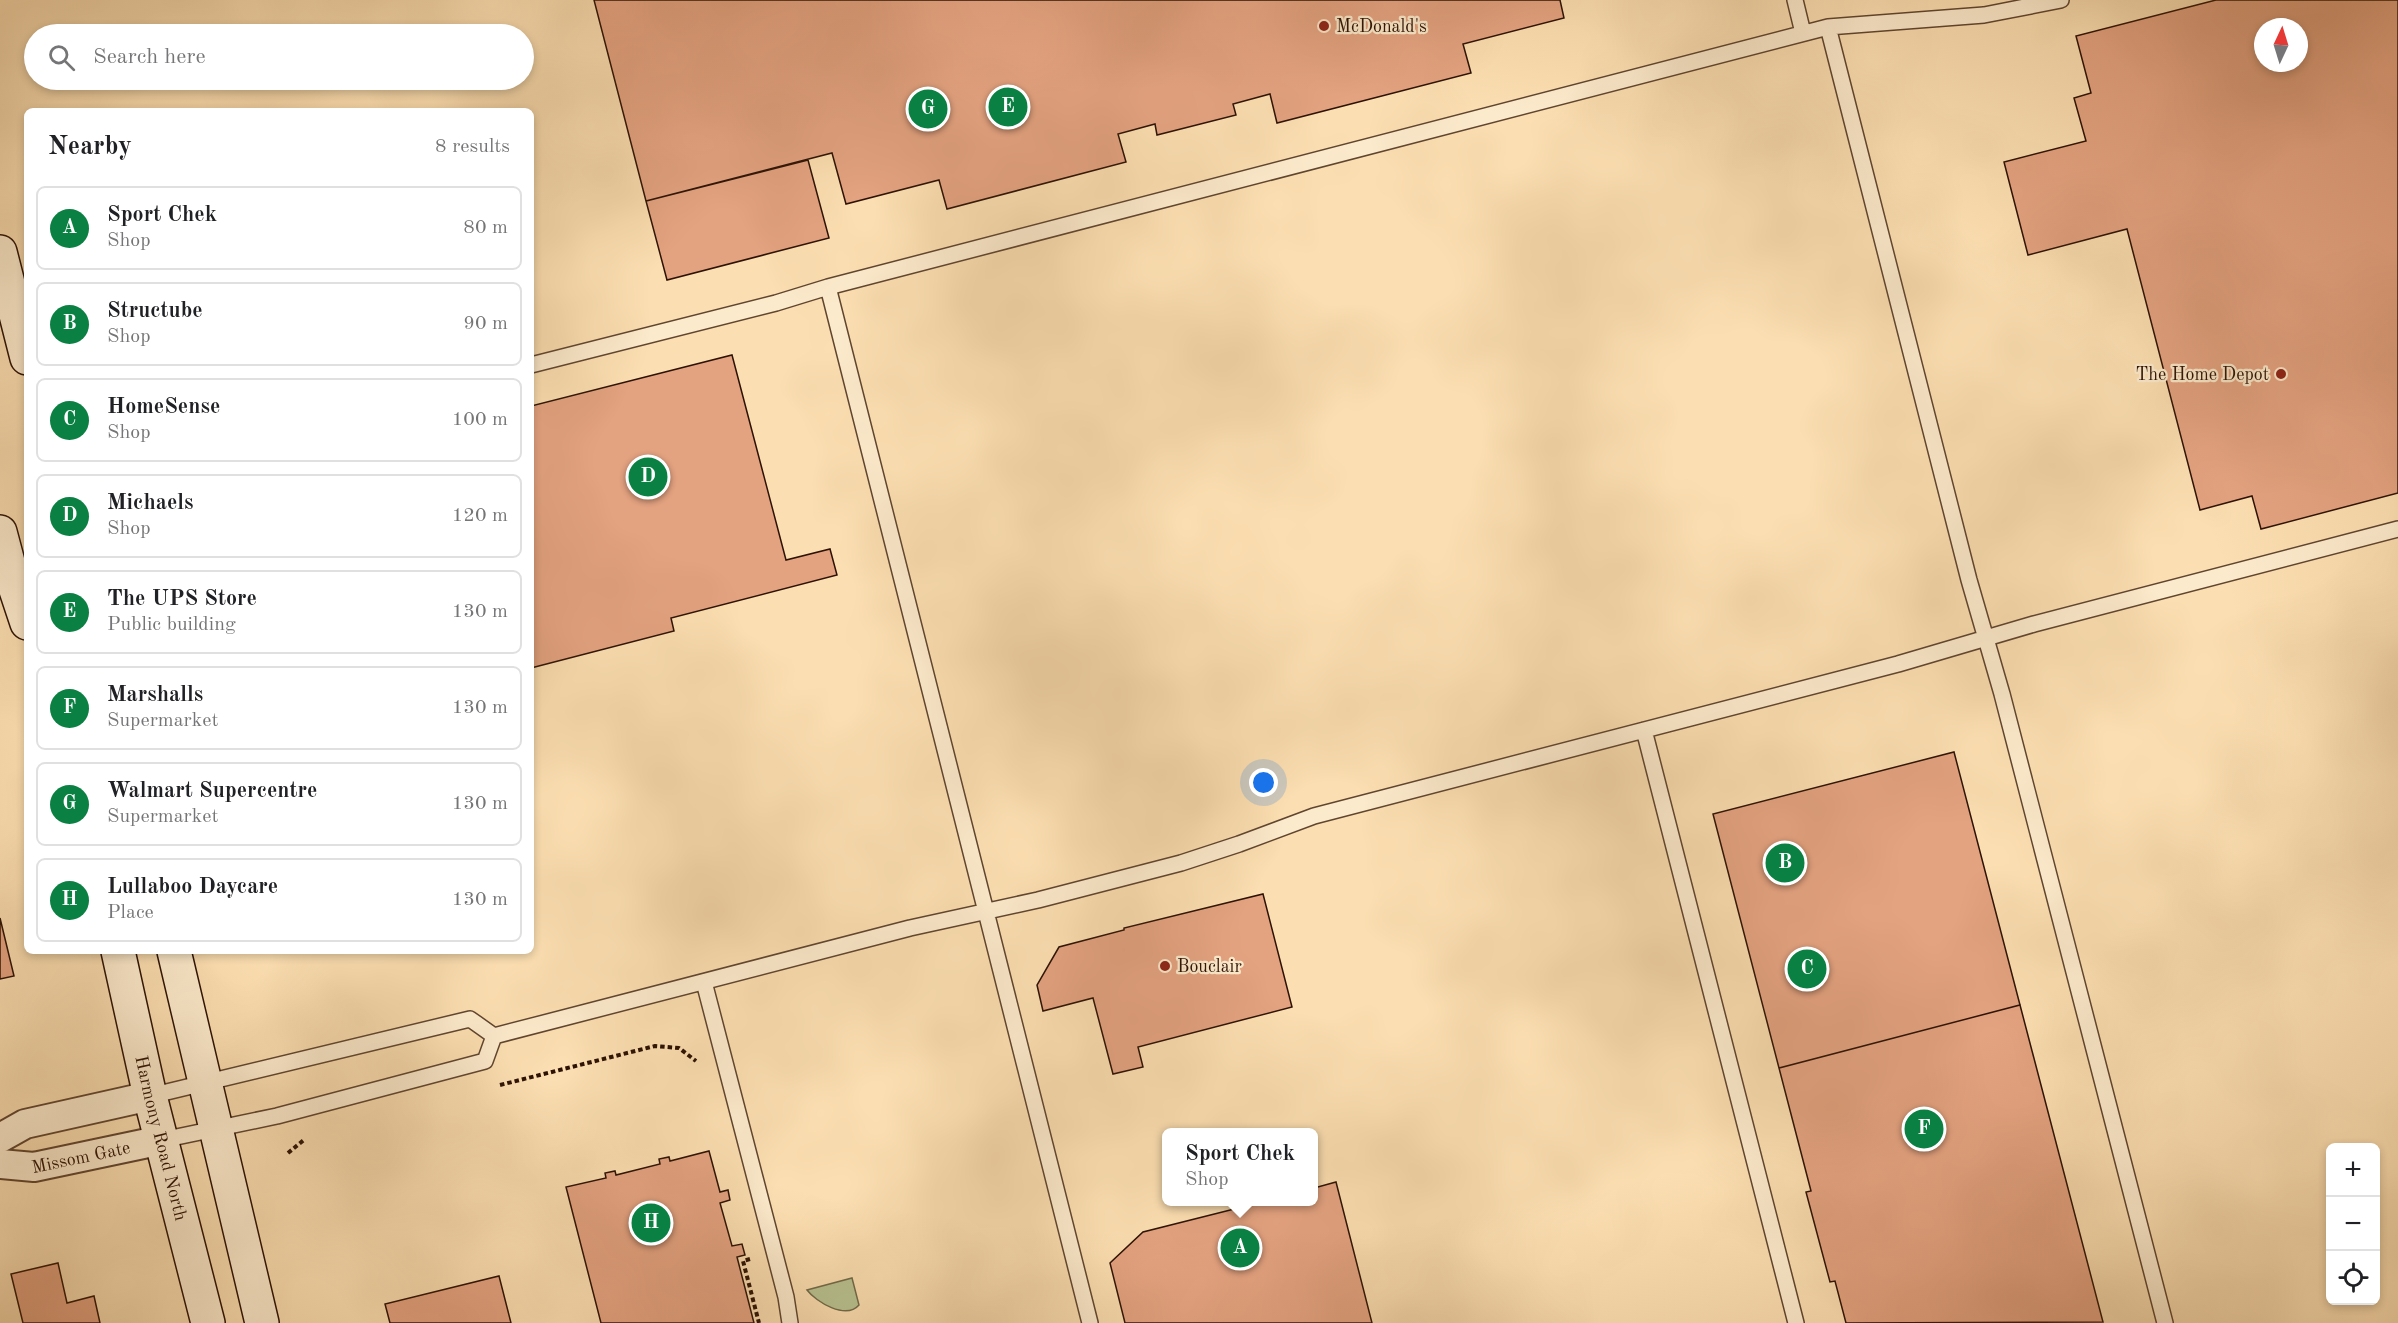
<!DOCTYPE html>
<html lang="en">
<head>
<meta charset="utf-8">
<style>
  body { margin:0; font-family:"Old Standard TT",serif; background:#f2f2f2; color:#202124 }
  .controls { position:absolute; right:18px; bottom:18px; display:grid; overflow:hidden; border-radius:9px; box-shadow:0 3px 9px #0003 }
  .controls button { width:54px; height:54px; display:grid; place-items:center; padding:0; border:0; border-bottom:2px solid #e0e0e0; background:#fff; color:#202124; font:30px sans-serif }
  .compass { position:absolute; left:2254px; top:18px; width:54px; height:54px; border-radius:50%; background:#fff; box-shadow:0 3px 9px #0003; rotate:4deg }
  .you { position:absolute; left:1264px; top:783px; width:21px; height:21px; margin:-15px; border:4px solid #fff; border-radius:50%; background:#1a73e8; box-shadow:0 0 0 9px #1a73e833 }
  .badge { display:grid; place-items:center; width:39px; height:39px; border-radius:50%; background:#0b8043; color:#fff; font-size:20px; font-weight:700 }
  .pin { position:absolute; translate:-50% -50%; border:3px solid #fff; box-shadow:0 2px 6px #0006 }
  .popup { position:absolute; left:1162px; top:1128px; width:156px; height:78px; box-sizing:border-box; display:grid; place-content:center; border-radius:9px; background:#fff; filter:drop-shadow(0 2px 4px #0005); font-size:20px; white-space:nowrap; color:#757577 }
  .popup b { font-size:22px; color:#202124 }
  .popup::after { content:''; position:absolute; left:50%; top:100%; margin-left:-12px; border:12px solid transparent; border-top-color:#fff }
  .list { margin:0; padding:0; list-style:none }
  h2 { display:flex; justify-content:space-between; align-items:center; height:78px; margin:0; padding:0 24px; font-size:26px }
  h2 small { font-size:20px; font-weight:400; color:#757577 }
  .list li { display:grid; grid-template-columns:39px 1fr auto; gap:18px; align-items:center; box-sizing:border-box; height:84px; margin:0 12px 12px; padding:0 12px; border:2px solid #e0e0e0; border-radius:9px }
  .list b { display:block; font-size:22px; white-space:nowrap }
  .list p { margin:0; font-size:20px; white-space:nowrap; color:#757577 }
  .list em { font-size:20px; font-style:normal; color:#757577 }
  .icon { flex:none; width:33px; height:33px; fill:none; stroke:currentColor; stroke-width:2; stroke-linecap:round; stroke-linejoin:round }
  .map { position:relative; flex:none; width:2398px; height:1323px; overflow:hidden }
  .search { position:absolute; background:#fff; box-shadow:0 3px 9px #0003; left:24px; top:24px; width:510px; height:66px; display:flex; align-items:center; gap:15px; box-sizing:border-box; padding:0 21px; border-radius:33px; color:#757577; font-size:22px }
  .panel { position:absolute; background:#fff; box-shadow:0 3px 9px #0003; left:24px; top:108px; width:510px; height:846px; border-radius:9px }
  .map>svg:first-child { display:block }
  .green { fill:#b8c291; stroke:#726a4a; stroke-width:1.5 }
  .building { fill:#e3a280; stroke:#2d1204; stroke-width:1.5; fill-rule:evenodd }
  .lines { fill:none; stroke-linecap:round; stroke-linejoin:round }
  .lane-casing { stroke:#60452f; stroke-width:18 }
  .street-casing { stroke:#60452f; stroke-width:32 }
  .secondary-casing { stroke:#2d1204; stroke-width:36 }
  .path { stroke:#2d1204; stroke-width:4; stroke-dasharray:4.5 3; stroke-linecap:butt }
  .lane { stroke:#fceacc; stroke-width:15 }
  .street { stroke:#fceacc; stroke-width:28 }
  .secondary { stroke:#fceacc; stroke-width:33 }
  .poi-dot { fill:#8f2418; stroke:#fceacc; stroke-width:2 }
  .labels { text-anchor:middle; stroke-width:4.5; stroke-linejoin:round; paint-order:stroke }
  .poi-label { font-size:18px; fill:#2d1204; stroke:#fceacc; text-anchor:start }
  .street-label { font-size:18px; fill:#2d1204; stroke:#fceacc }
</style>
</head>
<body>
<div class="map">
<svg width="2398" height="1323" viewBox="0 0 2398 1323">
  <rect width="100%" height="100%" fill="#fbdeb1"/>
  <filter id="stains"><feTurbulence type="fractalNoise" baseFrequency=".00333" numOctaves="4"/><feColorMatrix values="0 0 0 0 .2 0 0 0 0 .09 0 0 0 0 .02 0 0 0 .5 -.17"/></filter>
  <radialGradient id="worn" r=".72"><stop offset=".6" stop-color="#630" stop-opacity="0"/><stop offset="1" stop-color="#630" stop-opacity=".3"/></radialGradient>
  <path class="green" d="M852,1278L859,1305C846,1320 816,1302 807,1290Z"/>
  <path class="building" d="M594,0H1560L1564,18L1463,44L1471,73L1277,123L1270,94L1233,104L1236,115L1157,135L1155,124L1118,134L1126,162L947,209L939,180L846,204L832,153L646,201Z
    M2216,0H2398V493L2261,529L2252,496L2200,510L2127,229L2028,255L2004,162L2086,141L2074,98L2091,93L2076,36ZM2263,27H2299V63H2263Z
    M808,160L829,238L667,280L646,201Z
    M732,355L786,560L830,549L837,575L671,618L674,631L531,668V406Z
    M1954,752L2020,1005L1779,1068L1713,814Z
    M1263,894L1292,1007L1138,1047L1143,1067L1113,1074L1093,998L1043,1011L1037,985L1059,947L1124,930V928Z
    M0,918L14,976L0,979Z
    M2020,1005L2103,1322L1846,1323L1835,1281L1830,1282L1806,1192L1811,1191L1779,1068Z
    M709,1151L720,1192L728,1190L730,1200L720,1203L732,1246L742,1244L745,1255L737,1257L754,1323H601L566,1187L606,1178L605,1173L615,1171L616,1175L660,1164L659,1159L669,1157L670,1161Z
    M1336,1182L1372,1323H1125L1110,1263L1143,1232L1262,1202H1314V1188Z
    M58,1263L67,1303L94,1296L100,1323H23L11,1274Z
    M499,1276L511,1323H390L385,1304Z"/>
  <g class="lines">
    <g class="lane-casing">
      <path id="lane" d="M1795,0L1803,33
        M1828,27L1969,580L2002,694L2165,1323
        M828,287L1828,27L1984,15L2061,0
        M531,365L776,303L828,287L1090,1323
        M1644,730L1796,1323
        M704,982L786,1297L790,1323
        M150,1096L470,1019L494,1036L910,928L1038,900L1181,863L1239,844L1314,816L1898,664L2034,624L2398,529
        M162,1140L277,1116L485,1061L494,1036"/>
    </g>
    <g class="street-casing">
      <g id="street">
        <path d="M0,1138L25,1124L150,1096"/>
        <path id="s1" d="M0,1164L34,1167L162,1140"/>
      </g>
    </g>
    <g class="secondary-casing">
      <g id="secondary">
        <path d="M0,252L27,358"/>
        <path d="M0,532L13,581L27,623"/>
        <path id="s2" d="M118,951L150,1096L208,1323"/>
        <path d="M174,951L262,1323"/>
      </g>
    </g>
    <path class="path" d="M500,1085L655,1046L679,1048L696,1061
      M288,1153L305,1139
      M750,1259L743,1261L759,1323"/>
    <use href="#lane" class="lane"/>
    <use href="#street" class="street"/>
    <use href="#secondary" class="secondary"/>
  </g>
  <g class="poi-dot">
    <circle cx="1324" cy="26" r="6"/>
    <circle cx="2281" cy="374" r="6"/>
    <circle cx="1165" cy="966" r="6"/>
  </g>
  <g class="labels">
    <g class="poi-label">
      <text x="1336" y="32">McDonald's</text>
      <text x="2269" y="380" text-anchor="end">The Home Depot</text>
      <text x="1177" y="972">Bouclair</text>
    </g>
    <g class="street-label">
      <text dy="6" stroke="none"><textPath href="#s2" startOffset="192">Harmony Road North</textPath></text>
      <text dy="6" stroke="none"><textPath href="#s1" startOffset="82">Missom Gate</textPath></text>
    </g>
  </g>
  <rect width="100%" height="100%" filter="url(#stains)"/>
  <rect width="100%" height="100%" fill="url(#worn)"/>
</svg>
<div class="controls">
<button>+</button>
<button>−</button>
<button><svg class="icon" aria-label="locate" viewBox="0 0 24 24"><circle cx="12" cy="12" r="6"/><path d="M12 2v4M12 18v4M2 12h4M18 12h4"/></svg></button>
</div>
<svg class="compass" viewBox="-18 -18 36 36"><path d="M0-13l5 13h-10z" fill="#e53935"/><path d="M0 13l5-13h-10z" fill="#757577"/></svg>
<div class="you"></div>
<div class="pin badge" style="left:1240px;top:1248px">A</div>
<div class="popup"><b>Sport Chek</b>Shop</div>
<div class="pin badge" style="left:1785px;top:863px">B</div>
<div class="pin badge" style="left:1807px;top:969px">C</div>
<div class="pin badge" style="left:648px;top:477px">D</div>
<div class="pin badge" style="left:1008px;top:107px">E</div>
<div class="pin badge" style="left:1924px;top:1129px">F</div>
<div class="pin badge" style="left:928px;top:109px">G</div>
<div class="pin badge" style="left:651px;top:1223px">H</div>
<div class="search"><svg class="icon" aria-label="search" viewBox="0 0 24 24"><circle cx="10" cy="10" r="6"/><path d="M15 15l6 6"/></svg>Search here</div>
<section class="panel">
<h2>Nearby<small>8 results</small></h2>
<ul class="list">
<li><span class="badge">A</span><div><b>Sport Chek</b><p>Shop</p></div><em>80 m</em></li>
<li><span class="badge">B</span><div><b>Structube</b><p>Shop</p></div><em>90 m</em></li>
<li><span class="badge">C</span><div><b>HomeSense</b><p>Shop</p></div><em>100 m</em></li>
<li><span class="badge">D</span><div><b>Michaels</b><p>Shop</p></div><em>120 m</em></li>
<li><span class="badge">E</span><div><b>The UPS Store</b><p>Public building</p></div><em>130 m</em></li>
<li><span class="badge">F</span><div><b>Marshalls</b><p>Supermarket</p></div><em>130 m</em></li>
<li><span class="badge">G</span><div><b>Walmart Supercentre</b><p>Supermarket</p></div><em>130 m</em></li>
<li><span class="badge">H</span><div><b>Lullaboo Daycare</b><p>Place</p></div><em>130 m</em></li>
</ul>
</section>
</div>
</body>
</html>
